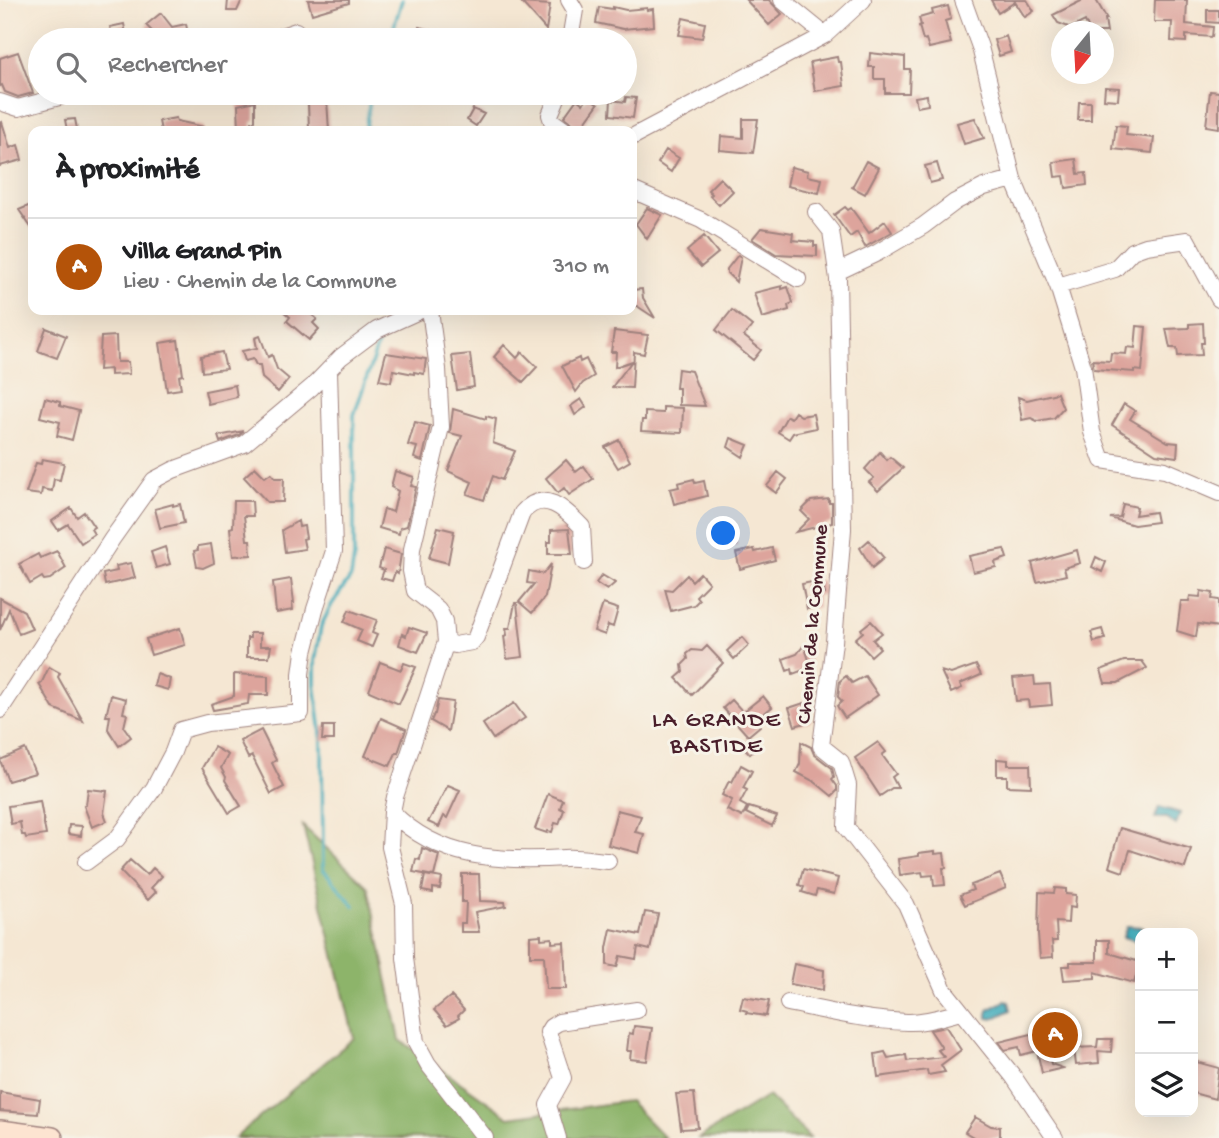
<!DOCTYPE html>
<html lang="fr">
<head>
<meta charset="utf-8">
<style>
  body { margin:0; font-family:"Gochi Hand",sans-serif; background:#f2f2f2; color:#202124 }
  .controls { position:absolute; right:21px; bottom:21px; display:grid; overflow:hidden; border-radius:14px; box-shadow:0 7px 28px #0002 }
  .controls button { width:63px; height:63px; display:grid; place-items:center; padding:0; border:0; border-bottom:2px solid #e0e0e0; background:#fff; color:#202124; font:35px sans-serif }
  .compass { position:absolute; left:1051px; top:21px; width:63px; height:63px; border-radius:50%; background:#fff; box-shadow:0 7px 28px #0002; rotate:198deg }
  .you { position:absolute; left:724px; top:534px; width:24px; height:24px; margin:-18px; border:5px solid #fff; border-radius:50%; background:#1a73e8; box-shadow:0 0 0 10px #1a73e833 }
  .badge { display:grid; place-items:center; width:46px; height:46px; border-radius:50%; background:#b45309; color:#fff; font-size:23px; font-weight:700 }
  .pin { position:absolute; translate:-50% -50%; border:4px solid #fff; box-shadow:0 2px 7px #0006 }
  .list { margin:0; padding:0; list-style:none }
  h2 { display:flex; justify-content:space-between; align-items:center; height:91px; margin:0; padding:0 28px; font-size:30px }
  h2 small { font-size:23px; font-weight:400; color:#757577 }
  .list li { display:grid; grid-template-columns:46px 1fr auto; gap:21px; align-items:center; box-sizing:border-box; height:98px; padding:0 28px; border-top:2px solid #e0e0e0 }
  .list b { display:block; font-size:26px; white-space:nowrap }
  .list p { margin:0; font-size:23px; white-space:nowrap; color:#757577 }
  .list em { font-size:23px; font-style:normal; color:#757577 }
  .icon { flex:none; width:38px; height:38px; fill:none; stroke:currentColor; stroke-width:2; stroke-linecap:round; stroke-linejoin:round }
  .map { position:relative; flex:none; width:1219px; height:1138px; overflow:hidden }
  .search { position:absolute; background:#fff; box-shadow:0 7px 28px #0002; left:28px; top:28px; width:609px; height:77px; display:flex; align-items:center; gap:18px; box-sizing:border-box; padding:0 24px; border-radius:38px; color:#757577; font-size:26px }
  .panel { position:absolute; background:#fff; box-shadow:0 7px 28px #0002; left:28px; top:126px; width:609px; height:189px; border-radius:14px }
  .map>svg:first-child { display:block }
  .forest { fill:#8db46a; stroke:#6c6a4a; stroke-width:2 }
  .water { fill:#3caaba; stroke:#436472; stroke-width:2 }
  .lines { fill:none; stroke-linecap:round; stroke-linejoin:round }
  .stream { stroke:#3caaba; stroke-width:3.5 }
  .building { fill:#dda49c }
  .street-casing { stroke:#a0837f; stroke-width:18 }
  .secondary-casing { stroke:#a0837f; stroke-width:24 }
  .street { stroke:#fff; stroke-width:16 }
  .secondary { stroke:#fde4d1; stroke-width:21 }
  .labels { text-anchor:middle; stroke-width:6; stroke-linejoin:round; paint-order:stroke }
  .street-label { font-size:21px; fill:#4a1f2b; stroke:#f7f3e8 }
  .neighbourhood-label { font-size:23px; letter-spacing:2px; fill:#4a1f2b; stroke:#f7f3e8 }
</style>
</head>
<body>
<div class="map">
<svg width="1219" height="1138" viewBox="0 0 1219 1138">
  <rect width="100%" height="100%" fill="#f7f3e8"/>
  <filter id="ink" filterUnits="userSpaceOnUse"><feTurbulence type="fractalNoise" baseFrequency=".0143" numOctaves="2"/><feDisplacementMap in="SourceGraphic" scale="14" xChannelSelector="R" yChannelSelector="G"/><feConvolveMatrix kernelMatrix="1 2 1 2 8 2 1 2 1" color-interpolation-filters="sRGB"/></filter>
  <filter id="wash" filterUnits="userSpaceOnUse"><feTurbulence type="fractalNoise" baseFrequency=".00686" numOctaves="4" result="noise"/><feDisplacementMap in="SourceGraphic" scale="28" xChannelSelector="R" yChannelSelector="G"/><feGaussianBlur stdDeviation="1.57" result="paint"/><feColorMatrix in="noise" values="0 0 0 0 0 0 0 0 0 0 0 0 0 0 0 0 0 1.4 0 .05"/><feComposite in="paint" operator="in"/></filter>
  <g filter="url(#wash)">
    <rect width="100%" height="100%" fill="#f5e7d3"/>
    <path class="forest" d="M303,826L368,887L400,1040L509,1117L629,1101L665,1138H235L354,1038Z
      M768,1096L810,1138H699Z"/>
    <path class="water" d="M1159,807L1180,813L1176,825L1166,818H1155Z
      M1127,926L1141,927L1153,933H1140V942L1123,937Z
      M1005,1001L1009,1002L1011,1010L993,1019L988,1018V1010Z"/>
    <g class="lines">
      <path class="stream" d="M390,40L402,0
        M365,131L371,93
        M376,310L380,316
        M354,906L323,869L322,741L315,684V661L321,626L332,604L351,577L354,557V415L378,344"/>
    </g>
    <g id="blocks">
      <path class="building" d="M228,0H242L237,11H227Z
        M308,0H349V3L312,14Z
        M746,0H769L782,14L769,25Z
        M991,0H1027L1034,11L1025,17L1015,2L998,13Z
        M1083,0H1096L1107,19H1105L1107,32H1090L1085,21L1071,28L1058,23L1053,15Z
        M1155,0H1187L1186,24L1213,27L1212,37L1186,35V42L1171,41L1172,22H1154Z
        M522,3L550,5L546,30L533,15Z
        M948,6L951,19L945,21L951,43L929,48L926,39L923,40L919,26L921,25L919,18L933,14L932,10Z
        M599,7L613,9V7L626,10L647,8V10L653,9L654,26L623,29L596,23Z
        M1207,10H1219V23L1207,22Z
        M161,13L172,27L186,24L189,40H160L146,25Z
        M683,18L705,23L702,38L679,35Z
        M124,24L127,38L113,40L110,27Z
        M419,27L457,36L456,40H416Z
        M1006,36L1011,52L999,56L994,40Z
        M18,52L33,93L18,97L5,92L2,85L0,86V58Z
        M870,53L905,57V69H910L909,93H885V79H874V67H869Z
        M837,57L838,62H841L844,86L815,91L810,62Z
        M1105,87L1119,88L1118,100L1104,99Z
        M1210,91L1219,92V128L1206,126Z
        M927,95L928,105L917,107L915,97Z
        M588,96L598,104L580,129L564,117L577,99L583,104Z
        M626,97L636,98L633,118L610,115L611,100L625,102Z
        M327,100L329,131L309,129L308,103Z
        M255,101V121L252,122V128L239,129L238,105Z
        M1079,102H1091V120H1078Z
        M473,109L484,114L476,126L467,120Z
        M176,118L177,121L204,127L203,131H161L159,121Z
        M975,118L984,138L964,144L957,123Z
        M75,119L77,129L67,130L65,120Z
        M743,119H758L753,153L720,150L721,136L743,138Z
        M2,122L10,148L18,145L22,160L0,166V123Z
        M1116,125L1127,126L1126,135L1154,138L1152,153L1113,149Z
        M666,150L679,158L671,172L658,163Z
        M1076,159L1078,174L1086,173L1087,185L1066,188L1064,176L1055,177L1053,162Z
        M866,161L879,168L865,194L852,187Z
        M937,163L942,180L930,183L925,166Z
        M791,167L808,171L807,176L822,179L819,193L787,186Z
        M720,178L733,191L719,205L710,196L712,194L708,190Z
        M33,204V230L19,210Z
        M845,207L848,210L851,208L869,233L885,221L892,232L865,247L857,232L850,237L834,215Z
        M647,208L662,215L647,239L636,224Z
        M761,228L793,233L792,240L814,242V246H817V256L776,254L752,239Z
        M704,236L718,253L701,267L687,251Z
        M738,255L741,257L736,282L727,273V269Z
        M782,286V289L788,287L791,296L793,303L788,305L789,310L762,318L754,293Z
        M642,289L643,298L655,318L637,306H632V290Z
        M282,310H306L317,319L313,323L319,329L309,340L287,321L290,317Z
        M732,310L752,326L744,336L761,350L753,360L716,330Z
        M1203,323L1204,343H1201L1202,355L1178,356L1177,348H1170L1166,329L1189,328V324Z
        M1137,326L1146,327L1142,371L1134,370V372L1094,369L1092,360L1110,361L1111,353L1126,354L1127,347L1135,348Z
        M46,328L66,336L57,358L38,351Z
        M614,331L648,335L644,354L634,352L632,388L612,387L632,361L615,367L616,352H611Z
        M116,336L117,362H128L129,374L110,375V369L99,370L101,337Z
        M260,336L268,357L272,355L277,369L289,379L278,392L262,378L260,365H256L253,359L245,361L242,351L257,348L255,338Z
        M178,340L183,375L179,376L181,389L167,391L160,343Z
        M504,345L517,358L522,352L537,367L523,382L494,357Z
        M222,352L226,369L202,372L201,356Z
        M386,353L426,359L424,374L414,372V374L393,370L391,382L379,380Z
        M470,354L474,387L457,390L452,356Z
        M579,358L580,362L586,359L594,376L583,383L576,392L562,366Z
        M678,369L691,371L705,406L679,405V388H676Z
        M235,385L237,397L208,404L205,391Z
        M1057,393L1063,408L1054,418L1037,421L1031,418L1022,420L1018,397L1027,400Z
        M45,398L60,402V406L79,411L72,440L57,436L60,422L40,417Z
        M581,399L586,407L575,415L571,406Z
        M1124,404L1135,411L1130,419L1168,442L1178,443L1177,457L1156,454L1112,425Z
        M663,407L683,408L682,433L641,431L642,420H645V412L663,413Z
        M453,409L486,419V416L496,419L493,443L515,451L502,480L493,476L484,500L467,494L472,482L448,471L462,436L450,433Z
        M795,412L801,416L813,414L816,428L793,433L789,439L778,432L787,416L791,418Z
        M415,422L430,426L422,461L414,458L417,447L408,445Z
        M244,431L239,435L220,442L218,436Z
        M731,438L748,445L743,457L728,447Z
        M619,440L630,461L618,468L605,447Z
        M880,452L887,460L890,457L903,468L878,491L869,482L874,478L865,469Z
        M42,459L64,463L60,480L54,479L52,491L42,489L41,495L26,493L36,463L41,464Z
        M566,460L576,472L584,466L593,479L569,495L564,488L558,493L546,478Z
        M255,467L265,477L271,473L275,478H284L283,502H267L244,477Z
        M395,471L414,477L411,486L416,487L407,526L400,528L399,534L379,528L384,509L393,512L398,491L391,487Z
        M778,472L787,479L776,493L767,486Z
        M694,479L695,483L704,481L707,496L674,504L670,489L679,487L678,483Z
        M829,499V503H832V523L796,532L809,519L801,511L811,501Z
        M234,501H252L253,516H244L247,540H250L251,555L233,556L230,528L233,527Z
        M173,504V506L180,504L184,523L160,528L155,509Z
        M1123,504L1137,507L1135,515L1155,512L1157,522L1134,525L1110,518L1120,517Z
        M71,508L77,517L84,512L94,527L91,529L94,534L81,543L68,524L58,530L52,521Z
        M298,521L299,527L304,526L306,538L303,539L305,549L285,552L282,530Z
        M438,527L454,531L448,563L429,558Z
        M569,529L572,554H548V542H551V530Z
        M733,529L737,545L724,548L721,533Z
        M869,540L884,558L872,568L860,548Z
        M211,544L214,563L203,568L197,567L194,551L198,550V546Z
        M165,547L170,564L156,568L151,552Z
        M772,548L775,560L740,569L736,553L754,549L755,552Z
        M384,549L401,554L398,574L395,572L392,581L381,578L384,570L379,568Z
        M1004,549L1007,558L995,562L996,567L973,572L969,556Z
        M1077,550L1080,563L1064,568L1066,575L1037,582L1032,563Z
        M57,551L66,568L50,579L44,580L42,577L30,584L19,564L38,554L40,558Z
        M1096,557L1106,562L1102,572L1092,567Z
        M131,563L135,578L105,585L103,574L117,571L116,566Z
        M551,564L545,597L532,613L519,602L534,584L527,583L529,571L543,574Z
        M700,573L709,583L696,596L699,600L694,605L671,611L665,589L672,590L687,575L692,581Z
        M602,575L615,583L607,590L596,583Z
        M291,579L294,603H292L293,610L276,613L273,582Z
        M822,580L825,594L816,596L818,607L807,609L802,584Z
        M1201,591L1213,593L1212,599L1219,600V627L1198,624L1196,637L1177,631L1181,601H1189L1190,596L1200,597Z
        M0,598L24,611L32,629L19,634L9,609L0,630Z
        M515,603H517L523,657L507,659L504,636L507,635L506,628H510Z
        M603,604L618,609L613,627L608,625L605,635L594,631Z
        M349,610L377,620L372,633L377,635L372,647L357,641L362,630L344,622Z
        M871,621L882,633L873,640L880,648L871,656L855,639L863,632L861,629Z
        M409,627L427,633L418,652L399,645L402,634L406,636Z
        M180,628L185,645L151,655L146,639Z
        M1102,629L1105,639L1094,642L1091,632Z
        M250,633H260V646H271L269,657H247V638H250Z
        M742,637L749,645L734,659L727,651Z
        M804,645L810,663L808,664L809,668L793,674L792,669L787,671L783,659L797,654Z
        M707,646L723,663L692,695L676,678L683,672L682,665L688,659L687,654L692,650L702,651Z
        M1124,661H1142L1147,668L1118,683H1105L1101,670Z
        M380,662L401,670L404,663L416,667L399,704L369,691Z
        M976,665L981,675L960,684L962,688L951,693L941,671L951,674Z
        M49,667L60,673L58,677L83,721L53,708L39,684L42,682Z
        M157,674L170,679L168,690L154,686Z
        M234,674L268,676V695H249L248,704L213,710L211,704L234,696Z
        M846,676L852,683L865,676L878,695L845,718L837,706L842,701L838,697L840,681Z
        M1034,676L1035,685L1050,684L1052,705L1029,707L1028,700L1016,701L1013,678Z
        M111,695L126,699L123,713L127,714L124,727L131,737L119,746L108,729L110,716H106Z
        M763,696L772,707L762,715L765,719L758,724L760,726L748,736L723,708L732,700L743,712Z
        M438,700L453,702L448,731L431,721L434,714H435Z
        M514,703L525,718L493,739L483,724Z
        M804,703L811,721L795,726L789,708Z
        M381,718L406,729L398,753H396L390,766L365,756Z
        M323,726H334V740H322Z
        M261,730L276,760L272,763L284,787L271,794L252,756L248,758L240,741Z
        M750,738L758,747L750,754L742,745Z
        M801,742L811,747L814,754L832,768L834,777L832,779L837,786V791L832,796L815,782L796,772L800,764Z
        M878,742L886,752L882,755L896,774L892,777L898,788H892L880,796L855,758Z
        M214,747L228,755L221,768L226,777L225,780L241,806L229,813L202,768Z
        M25,749L35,773L8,781L0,760Z
        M997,759L1008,760V765H1030L1031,787L1007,786V776H997Z
        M741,765L752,771L743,788L747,790L740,803L747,807L742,817L727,810L732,800L722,795L729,781L732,782Z
        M448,785L460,790L447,818L444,816L439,827L428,822Z
        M88,789L107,791L104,813L107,821L92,827L84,806L86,805Z
        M548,794L563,800L560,808L564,810L559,824L555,823L552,832L548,831L547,833L535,829Z
        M40,801L46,835L26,838L25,835H22L20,822L11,824L8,806Z
        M749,807L777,816L772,826L746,813Z
        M617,810L641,816L635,832L644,834L639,853L608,845Z
        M69,825L82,826L81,836L68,834Z
        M1120,828L1191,849L1185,868L1130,850L1123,872L1109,867Z
        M422,848L439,855L434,876L413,872L416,859L420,860Z
        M935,851V854L944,853L946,868H943L945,885L934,886L933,875L923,876L922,872L900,875L898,859L919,856V853Z
        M130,860L147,875L153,868L162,876L151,888L156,892L148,900L120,871Z
        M803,869L838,878L834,894L817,890L815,896L802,892L804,887L799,885Z
        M462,874H479L480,901L505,902L506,906L475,912L479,932H461V923H465L466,902H462Z
        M1000,874L1006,888L965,905L960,895L973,890L971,885Z
        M425,875L442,878L440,889L433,888V893L422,891Z
        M1055,888L1066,889V894L1076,895L1075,908L1069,907L1068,923L1056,922L1057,941H1052L1053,957L1040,958L1038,934L1039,892L1054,893Z
        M645,912L658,914L650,950L638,947L636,959L620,956L617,967L607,965V948L611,929L640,935Z
        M541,935V939L552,938V943L564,942L566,989H546L544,956H530V936Z
        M1097,940H1109V953L1140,962L1134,983L1095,972V978L1064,980L1062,966H1070V962H1097Z
        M794,964L824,970L823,990L790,984Z
        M451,996L464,1010L458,1016L459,1018L447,1025L434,1010Z
        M743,997L769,1001L766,1016L746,1013L747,1011L740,1009Z
        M634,1026L652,1028L647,1061L630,1059L631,1051H627L629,1033L633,1034Z
        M1064,1026L1069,1045L1048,1051L1051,1064L1063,1068L1042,1073L1037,1051L1021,1055L1019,1047L1005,1050L999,1042Z
        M946,1027L961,1050L941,1065L945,1072L928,1075L927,1070L878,1077L875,1054L885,1052L888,1058L906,1055L907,1061L944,1057L938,1050L942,1048L930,1030Z
        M1098,1039H1112L1111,1052L1098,1051L1099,1063L1076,1065L1074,1048L1097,1047Z
        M1193,1061L1219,1068L1215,1099L1193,1093Z
        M0,1092L40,1099L38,1114L0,1111Z
        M694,1093L698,1128L681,1129L676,1094Z
        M975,1117L991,1126L1000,1127V1138H975L965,1132Z"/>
    </g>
  </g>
  <g filter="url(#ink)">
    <use href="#blocks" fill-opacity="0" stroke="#a0837f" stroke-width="2"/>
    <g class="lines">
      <g class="street-casing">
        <path id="street" d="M569,0L575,10L570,40
          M782,0L825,35
          M963,0L980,47L1013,179L1058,286L1083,367L1092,432L1102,460L1165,470L1219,493
          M270,40L296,31
          M559,93L550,115L552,121L566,131
          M0,102L18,108L74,93
          M632,137L825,35L863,0
          M632,190L701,220L798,279
          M816,212L831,231L838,279L843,529L834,642L821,746L841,762L848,785L846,827L906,904L944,990L1013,1076L1055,1138
          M837,272L877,253L923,226L955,202L984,187L1013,179
          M1058,286L1115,269L1132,251L1146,246L1187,240L1219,299
          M430,310L438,369L441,427L412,549L411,571L415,591L438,609L444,621L446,642L395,797L392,812C438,860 502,862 565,858C579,857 594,860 608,861
          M446,642L455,645L472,642L476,637L522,513C543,488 565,509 582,527L584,562
          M0,710L112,539L154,480L173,470L244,444L312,387L341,357L377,330L421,310
          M392,812L390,847L404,904L405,958L416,1042L428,1064L485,1138
          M86,862L117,839L154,788L173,752L181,730L207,723L301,713V674L304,652L315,609L334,551L329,370
          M788,1003C827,1011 868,1021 907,1022C925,1023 944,1016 961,1012
          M558,1138L548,1105L563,1078L548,1032L551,1027L559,1022L637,1010"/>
      </g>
      <g class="secondary-casing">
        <path id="secondary" d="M0,1131L52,1138"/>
      </g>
      <use href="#street" class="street"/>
      <use href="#secondary" class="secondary"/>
    </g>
  </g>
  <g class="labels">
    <g class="street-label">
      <text transform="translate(811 624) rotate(-85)" y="7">Chemin de la Commune</text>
    </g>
    <g class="neighbourhood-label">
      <text x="717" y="726">LA GRANDE<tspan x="717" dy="26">BASTIDE</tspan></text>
    </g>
  </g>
</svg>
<div class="controls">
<button>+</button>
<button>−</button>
<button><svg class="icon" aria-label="layers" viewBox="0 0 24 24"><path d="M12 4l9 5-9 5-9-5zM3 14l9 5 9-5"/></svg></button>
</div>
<svg class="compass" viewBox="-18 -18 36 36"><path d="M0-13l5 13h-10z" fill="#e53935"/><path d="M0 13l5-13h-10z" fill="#757577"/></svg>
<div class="you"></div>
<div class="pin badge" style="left:1055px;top:1035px">A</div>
<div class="search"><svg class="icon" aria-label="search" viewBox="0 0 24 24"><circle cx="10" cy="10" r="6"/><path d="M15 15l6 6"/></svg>Rechercher</div>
<section class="panel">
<h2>À proximité<small></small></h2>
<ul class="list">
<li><span class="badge">A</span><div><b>Villa Grand Pin</b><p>Lieu · Chemin de la Commune</p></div><em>310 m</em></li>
</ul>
</section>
</div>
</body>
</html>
